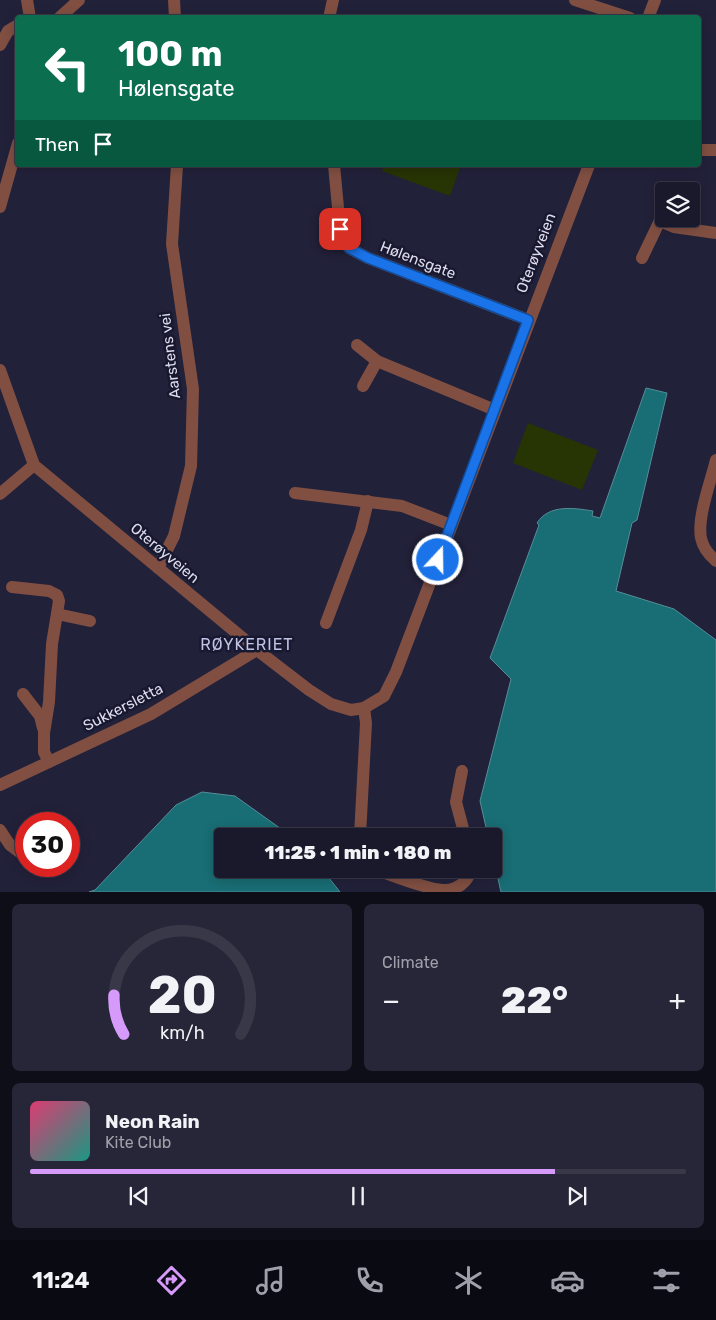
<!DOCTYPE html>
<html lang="en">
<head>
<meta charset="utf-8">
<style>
	body { margin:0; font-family:Rubik,sans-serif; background:#272638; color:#f1f3f6; height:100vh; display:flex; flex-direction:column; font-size:19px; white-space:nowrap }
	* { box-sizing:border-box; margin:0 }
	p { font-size:16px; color:#9fa0a9 }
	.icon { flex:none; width:28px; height:28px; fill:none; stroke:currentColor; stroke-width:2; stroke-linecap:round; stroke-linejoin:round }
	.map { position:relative; height:892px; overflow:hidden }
	.panel { display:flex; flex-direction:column; gap:12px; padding:12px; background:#0e0e18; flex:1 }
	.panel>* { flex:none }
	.guide { position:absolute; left:15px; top:15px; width:686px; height:152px; border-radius:5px; box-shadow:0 2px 12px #0003,0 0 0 1px #383848; background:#0b6e4f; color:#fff; overflow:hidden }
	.fabs { position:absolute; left:655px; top:182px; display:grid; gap:10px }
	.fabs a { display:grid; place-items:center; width:45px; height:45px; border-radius:5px; background:#1a192c; box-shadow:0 2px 12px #0003,0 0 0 1px #383848; font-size:25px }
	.speed { position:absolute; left:15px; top:812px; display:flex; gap:10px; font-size:25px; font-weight:700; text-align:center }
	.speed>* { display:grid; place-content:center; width:65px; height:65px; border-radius:50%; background:#1a192c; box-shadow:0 2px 12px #0003,0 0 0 1px #383848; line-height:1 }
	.speed .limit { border:8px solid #d22; background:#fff; color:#111 }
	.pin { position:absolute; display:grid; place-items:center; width:42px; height:42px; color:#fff; margin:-21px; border-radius:10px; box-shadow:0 2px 8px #0006 }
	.me { position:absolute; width:55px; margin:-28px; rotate:21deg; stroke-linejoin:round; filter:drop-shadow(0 0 4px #0008) }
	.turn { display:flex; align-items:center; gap:18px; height:105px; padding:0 20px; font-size:22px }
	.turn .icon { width:65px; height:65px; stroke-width:2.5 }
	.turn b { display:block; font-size:35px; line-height:42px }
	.then { display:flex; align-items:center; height:48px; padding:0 20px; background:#0003; gap:10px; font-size:19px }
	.big { font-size:38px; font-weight:800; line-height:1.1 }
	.panel .widget { flex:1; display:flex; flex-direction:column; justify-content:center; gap:8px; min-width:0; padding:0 18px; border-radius:8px; background:#272638 }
	.panel .dial { align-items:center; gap:0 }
	.dial svg { height:130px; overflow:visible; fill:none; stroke:#383848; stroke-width:7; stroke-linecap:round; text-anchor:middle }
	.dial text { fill:#f1f3f6; stroke:none }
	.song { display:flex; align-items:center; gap:15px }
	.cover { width:60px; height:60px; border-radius:8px; background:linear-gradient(135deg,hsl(340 70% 55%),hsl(170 70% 35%)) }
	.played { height:5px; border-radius:2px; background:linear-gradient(90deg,#d69bfa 80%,#383848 80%) }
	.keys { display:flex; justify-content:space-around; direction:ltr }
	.heat { display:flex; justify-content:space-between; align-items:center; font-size:28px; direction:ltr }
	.panel .tiles { flex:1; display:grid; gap:12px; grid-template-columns:1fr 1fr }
	.widget:last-child { grid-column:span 2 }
	.trip { position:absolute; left:214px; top:828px; width:288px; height:50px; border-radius:5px; background:#1a192c; box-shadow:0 2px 12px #0003,0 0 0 1px #383848; font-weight:800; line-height:50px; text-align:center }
	.dock { display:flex; height:80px; justify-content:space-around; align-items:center; background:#0a0a12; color:#9fa0a9 }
	.dock .icon { width:35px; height:35px }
	.dock .active { color:#d69bfa }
	.dock b { font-size:22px; color:#f1f3f6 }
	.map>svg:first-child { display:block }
	.green { fill:#273404 }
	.water { fill:#196d74; stroke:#548f99 }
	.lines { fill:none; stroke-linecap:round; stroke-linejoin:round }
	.minor { stroke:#804f42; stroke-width:12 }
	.route-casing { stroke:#114b97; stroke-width:12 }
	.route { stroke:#1a73e8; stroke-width:9 }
	.labels { text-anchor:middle; stroke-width:5; stroke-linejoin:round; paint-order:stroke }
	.street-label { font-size:15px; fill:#dde; stroke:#181830 }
	.neighbourhood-label { font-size:16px; letter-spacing:1px; fill:#c1c3e4; stroke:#181830 }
</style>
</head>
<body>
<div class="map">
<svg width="716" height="893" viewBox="0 0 716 893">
	<rect width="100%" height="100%" fill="#22213a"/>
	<g class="green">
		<polygon points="384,165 461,165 450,196 382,171"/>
		<polygon points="528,423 598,450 582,490 513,463"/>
	</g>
	<g class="water">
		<path d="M646,388L667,393L637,520L632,523L616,591L674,609L716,640V892H501L493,856L492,836H488L480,801L511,679L490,658L539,525L537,523C549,504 574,508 593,511L592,516L600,518Z"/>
		<polygon points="202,792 235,796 291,836 222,836 222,869 322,869 340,892 89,892 95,890 176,805"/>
	</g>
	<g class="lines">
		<g class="minor">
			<polyline points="27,0 30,18"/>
			<polyline points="174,0 175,18"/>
			<polyline points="575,0 630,18"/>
			<polyline points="59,18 79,0"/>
			<polyline points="329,18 333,0"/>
			<polyline points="648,18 655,0"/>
			<polyline points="0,45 8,31 18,25"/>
			<polyline points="699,150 716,150"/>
			<polyline points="334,165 340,229 349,248 368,258 528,320"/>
			<polyline points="0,207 18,143"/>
			<polyline points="660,221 674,227 716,233"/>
			<polyline points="642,258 664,212"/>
			<polyline points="357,345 377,361 495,410"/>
			<polyline points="0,370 34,465 257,650 309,690 331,704 351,710 364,708 384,696 396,672 589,165"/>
			<polyline points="363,386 377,361"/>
			<path d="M716,460C711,481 697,517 701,538C703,548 709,555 716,561"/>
			<polyline points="295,493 402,506 451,525"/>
			<polyline points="0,494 34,465"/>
			<polyline points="158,568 174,536 191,466 193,389 172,244 177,165"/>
			<polyline points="12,587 49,591 57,595 59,601 52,644 49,702 44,733 44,752 49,762"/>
			<polyline points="57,614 90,621"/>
			<polyline points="326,623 361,530 368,501"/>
			<polyline points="23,694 40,716 43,728"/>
			<polyline points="462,771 456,802 465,836"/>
			<polyline points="0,785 151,714 257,650"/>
			<polyline points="0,830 10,845 26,857"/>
			<polyline points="360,836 366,723 364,708"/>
			<path d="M375,869C391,875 426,889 443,890C455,891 470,882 470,869"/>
		</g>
	</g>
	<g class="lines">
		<defs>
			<polyline id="route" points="340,229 349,248 368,258 528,320 438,560"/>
		</defs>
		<use href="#route" class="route-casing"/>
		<use href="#route" class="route"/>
	</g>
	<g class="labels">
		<g class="street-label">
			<text transform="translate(536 253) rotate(-69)" y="5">Oterøyveien</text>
			<text transform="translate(418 260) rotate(21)" y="5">Hølensgate</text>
			<text transform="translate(170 356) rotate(-97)" y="5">Aarstens vei</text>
			<text transform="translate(165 553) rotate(40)" y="5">Oterøyveien</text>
			<text transform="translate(123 707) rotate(-27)" y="5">Sukkersletta</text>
		</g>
		<g class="neighbourhood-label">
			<text x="247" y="650">RØYKERIET</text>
		</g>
	</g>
</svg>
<div class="fabs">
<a><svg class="icon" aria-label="layers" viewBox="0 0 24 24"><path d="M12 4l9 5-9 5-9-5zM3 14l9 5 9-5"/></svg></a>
</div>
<div class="speed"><div class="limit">30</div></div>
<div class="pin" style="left:340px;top:229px;background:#d93025"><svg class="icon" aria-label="arrive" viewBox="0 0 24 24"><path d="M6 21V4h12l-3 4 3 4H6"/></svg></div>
<svg class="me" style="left:438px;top:560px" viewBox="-20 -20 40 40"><circle r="17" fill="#1a73e8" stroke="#fff" stroke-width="3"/><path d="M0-11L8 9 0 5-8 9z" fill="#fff"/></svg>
<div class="trip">11:25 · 1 min · 180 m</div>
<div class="guide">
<div class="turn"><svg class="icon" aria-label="left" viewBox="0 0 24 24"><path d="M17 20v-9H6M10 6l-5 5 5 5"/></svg><div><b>100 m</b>Hølensgate</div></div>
<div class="then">Then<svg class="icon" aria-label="arrive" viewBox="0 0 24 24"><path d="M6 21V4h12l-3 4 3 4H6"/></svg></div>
</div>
</div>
<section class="panel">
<div class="tiles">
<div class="widget dial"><svg viewBox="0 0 100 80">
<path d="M14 69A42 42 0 1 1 86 69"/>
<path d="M14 69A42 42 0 0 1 8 45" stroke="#d69bfa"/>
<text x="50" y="56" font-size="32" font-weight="700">20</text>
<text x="50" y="72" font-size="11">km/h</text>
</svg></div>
<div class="widget"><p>Climate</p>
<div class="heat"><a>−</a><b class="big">22°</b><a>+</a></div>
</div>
<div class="widget">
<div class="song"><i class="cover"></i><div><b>Neon Rain</b><p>Kite Club</p></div></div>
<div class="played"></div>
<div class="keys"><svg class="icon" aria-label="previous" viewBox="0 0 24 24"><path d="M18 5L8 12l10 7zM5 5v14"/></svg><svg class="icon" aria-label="pause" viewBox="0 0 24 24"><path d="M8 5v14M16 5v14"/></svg><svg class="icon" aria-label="next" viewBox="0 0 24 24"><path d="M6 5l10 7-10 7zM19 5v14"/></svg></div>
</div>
</div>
</section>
<nav class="dock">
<b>11:24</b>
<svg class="icon active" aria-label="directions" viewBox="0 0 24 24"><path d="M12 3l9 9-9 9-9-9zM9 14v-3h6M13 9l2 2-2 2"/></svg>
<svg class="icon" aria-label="music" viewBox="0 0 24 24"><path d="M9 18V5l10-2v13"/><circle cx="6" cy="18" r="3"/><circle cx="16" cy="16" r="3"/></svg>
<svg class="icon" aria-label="phone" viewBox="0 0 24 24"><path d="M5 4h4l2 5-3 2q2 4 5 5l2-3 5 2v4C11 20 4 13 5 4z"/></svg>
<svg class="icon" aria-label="climate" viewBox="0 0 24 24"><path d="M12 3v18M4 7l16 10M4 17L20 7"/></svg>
<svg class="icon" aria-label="car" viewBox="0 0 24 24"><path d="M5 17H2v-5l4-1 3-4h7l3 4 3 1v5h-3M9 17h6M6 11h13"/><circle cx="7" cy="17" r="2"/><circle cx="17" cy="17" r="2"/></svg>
<svg class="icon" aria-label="filters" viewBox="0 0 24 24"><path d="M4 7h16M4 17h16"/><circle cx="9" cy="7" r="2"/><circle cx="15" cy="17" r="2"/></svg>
</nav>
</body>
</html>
